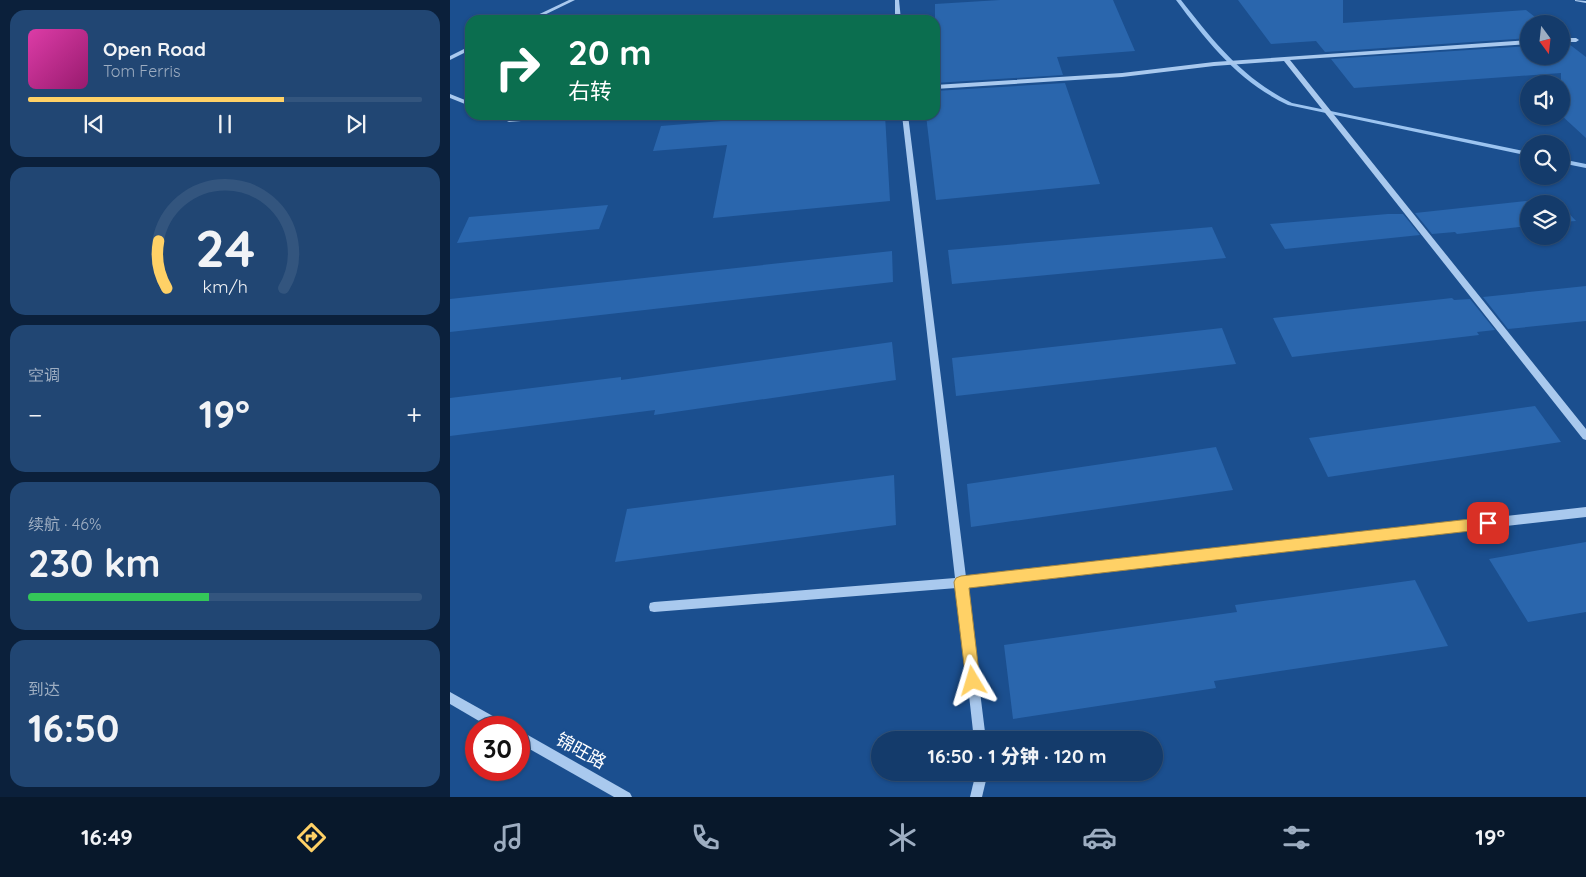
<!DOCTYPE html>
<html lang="zh">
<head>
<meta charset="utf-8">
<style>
	body { margin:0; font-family:Quicksand,"Noto Sans SC",sans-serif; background:#214673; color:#f1f3f6; height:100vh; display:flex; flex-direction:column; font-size:19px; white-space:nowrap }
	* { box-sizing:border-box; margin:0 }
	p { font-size:16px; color:#9dadc1 }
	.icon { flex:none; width:28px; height:28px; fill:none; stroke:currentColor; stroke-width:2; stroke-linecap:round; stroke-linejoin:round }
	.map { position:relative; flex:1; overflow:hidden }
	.panel { display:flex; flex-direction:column; gap:10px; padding:10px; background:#0b203b; width:450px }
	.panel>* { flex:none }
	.guide { position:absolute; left:15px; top:15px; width:475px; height:105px; border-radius:15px; box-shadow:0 1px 4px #0004,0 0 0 1px #33557e; background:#0b6e4f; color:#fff; overflow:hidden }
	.needle { width:32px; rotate:165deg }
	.controls { position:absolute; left:1070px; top:15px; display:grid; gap:10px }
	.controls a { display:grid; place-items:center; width:50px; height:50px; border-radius:50%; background:#143b6b; box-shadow:0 1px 4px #0004,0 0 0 1px #33557e; font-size:25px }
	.speed { position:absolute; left:15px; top:716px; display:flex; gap:10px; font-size:25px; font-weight:700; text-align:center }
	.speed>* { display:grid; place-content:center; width:65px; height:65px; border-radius:50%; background:#143b6b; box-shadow:0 1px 4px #0004,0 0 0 1px #33557e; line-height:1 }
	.speed .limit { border:8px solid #d22; background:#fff; color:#111 }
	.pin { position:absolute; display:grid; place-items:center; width:42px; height:42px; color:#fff; margin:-21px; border-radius:10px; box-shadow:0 2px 8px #0006 }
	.me { position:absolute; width:55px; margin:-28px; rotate:353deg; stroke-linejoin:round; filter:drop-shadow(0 0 4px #0008) }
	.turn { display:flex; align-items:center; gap:18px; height:105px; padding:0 20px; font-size:22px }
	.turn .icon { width:65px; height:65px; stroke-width:2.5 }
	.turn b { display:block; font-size:35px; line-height:42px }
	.big { font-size:38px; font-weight:800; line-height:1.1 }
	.panel .widget { flex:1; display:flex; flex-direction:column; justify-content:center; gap:8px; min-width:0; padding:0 18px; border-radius:15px; background:#214673 }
	.panel .dial { align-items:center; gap:0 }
	.dial svg { height:130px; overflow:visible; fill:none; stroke:#33557e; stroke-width:7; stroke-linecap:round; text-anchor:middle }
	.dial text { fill:#f1f3f6; stroke:none }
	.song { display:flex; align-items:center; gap:15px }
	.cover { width:60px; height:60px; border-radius:8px; background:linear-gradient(135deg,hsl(320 70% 55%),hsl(320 70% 35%)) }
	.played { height:5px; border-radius:2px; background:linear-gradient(90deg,#ffd166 65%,#33557e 65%) }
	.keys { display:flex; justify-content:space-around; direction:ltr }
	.heat { display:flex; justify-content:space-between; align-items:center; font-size:28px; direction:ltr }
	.charge { height:8px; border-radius:4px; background:linear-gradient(90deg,#34c759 46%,#33557e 0) }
	.trip { position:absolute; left:421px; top:731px; width:292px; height:50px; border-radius:25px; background:#143b6b; box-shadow:0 1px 4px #0004,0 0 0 1px #33557e; font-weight:800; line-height:50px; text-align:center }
	.menu { display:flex; height:80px; justify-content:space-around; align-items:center; background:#08182b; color:#9dadc1 }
	.menu .icon { width:35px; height:35px }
	.menu .active { color:#ffd166 }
	.menu b { font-size:22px; color:#f1f3f6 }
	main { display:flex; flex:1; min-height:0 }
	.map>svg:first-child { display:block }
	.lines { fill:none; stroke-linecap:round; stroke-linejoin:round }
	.stream { fill:#9cc4f0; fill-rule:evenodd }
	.building { fill:#2a66ad }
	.minor { fill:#a9c9ee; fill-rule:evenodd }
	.route { fill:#ffd166; stroke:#a68842 }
	.labels { text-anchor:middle; stroke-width:5; stroke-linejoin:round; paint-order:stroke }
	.near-street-label { font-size:18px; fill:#fff; stroke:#1b4f8f }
</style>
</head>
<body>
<main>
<section class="panel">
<div class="widget">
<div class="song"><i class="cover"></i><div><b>Open Road</b><p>Tom Ferris</p></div></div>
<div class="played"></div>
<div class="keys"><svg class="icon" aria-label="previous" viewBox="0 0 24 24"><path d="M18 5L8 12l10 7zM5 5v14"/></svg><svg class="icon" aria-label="pause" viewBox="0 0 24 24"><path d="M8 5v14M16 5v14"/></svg><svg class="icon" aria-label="next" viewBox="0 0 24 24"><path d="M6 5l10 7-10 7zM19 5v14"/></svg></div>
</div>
<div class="widget dial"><svg viewBox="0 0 100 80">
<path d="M14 69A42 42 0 1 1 86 69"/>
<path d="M14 69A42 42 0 0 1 9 40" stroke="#ffd166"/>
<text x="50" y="56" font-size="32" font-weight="700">24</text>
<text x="50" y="72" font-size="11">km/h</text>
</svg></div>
<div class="widget"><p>空调</p>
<div class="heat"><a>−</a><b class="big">19°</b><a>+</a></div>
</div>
<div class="widget"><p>续航 · 46%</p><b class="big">230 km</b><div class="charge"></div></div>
<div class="widget"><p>到达</p><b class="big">16:50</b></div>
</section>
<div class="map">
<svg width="1136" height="797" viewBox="0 0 1136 797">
	<rect width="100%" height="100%" fill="#1b4f8f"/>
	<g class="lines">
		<g class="stream">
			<path d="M726,0H731C764,42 793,79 842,103L1079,152V156L838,105C789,82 758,43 726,0Z"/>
			<polygon points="1111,159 1136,164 1136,168 1111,163"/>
		</g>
	</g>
	<g class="building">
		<polygon points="550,0 663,0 685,51 607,57 613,75 485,83 485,4"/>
		<polygon points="788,0 893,0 893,23 1076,10 1094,24 1079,24 1079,38 875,52 866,41 821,44"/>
		<polygon points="1111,44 1119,44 1136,57 1136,138 1111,115 1111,73 904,88 881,59 1079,46 1079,56 1111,56"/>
		<polygon points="615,83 650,184 486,200 476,115 485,115 485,91"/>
		<polygon points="343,115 435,115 440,201 263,218 277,145 203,151 211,126"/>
		<polygon points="1104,198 1110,204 1079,204 1079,226 1007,234 1005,232 982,234 965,213"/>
		<polygon points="158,205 149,229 7,243 19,217"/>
		<polygon points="1111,205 1126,221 1111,222"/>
		<polygon points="938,214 953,214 970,235 835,249 820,224"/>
		<polygon points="762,227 776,258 502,284 498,250"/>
		<polygon points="442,251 443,282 0,332 0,299"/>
		<polygon points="1136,286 1136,321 1058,329 1033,297"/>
		<polygon points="1002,298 1004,300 1020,299 1045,330 1027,332 1029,335 842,357 823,318"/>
		<polygon points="772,328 786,364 506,396 502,358"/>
		<polygon points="442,342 446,380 204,415 205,410 0,436 0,398 171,377 171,380"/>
		<polygon points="1085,406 1111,442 878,477 859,438"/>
		<polygon points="766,447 783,490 521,527 517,484"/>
		<polygon points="444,475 446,525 165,562 177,509"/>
		<polygon points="1136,542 1136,612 1078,622 1039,559"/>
		<polygon points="965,580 998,646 764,681 766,688 563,719 554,645 787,612 785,605"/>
	</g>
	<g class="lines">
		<g class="minor">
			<polygon points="119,0 125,0 84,20 77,20"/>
			<polygon points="445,0 449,0 451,20 445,20"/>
			<polygon points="1125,0 1136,1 1136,3 1125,1"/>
			<polygon points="1111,38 1126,38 1129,40 1126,42 1111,42"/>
			<polygon points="1079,40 1079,44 840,60 1136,429 1136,440 1133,439 834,61 764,66 672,77 485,89 485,85 672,73 764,62"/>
			<polygon points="20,46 20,50 0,60 0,56"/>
			<polygon points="0,94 20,102 20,106 0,98"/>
			<polygon points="44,115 52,115 60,118 97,115 122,115 119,117 59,122"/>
			<polygon points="452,115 458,115 516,577 1136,507 1136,517 517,587 536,740 524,740 507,588 204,612 200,611 199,607 200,603 204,602 505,578"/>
			<polygon points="0,692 57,724 59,728 41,728 0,704"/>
			<polygon points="69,730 180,793 182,797 164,797 69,743"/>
			<polygon points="526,772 538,772 532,797 520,797"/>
		</g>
	</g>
	<polygon class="route" points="1038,517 1042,519 1044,523 1042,527 1038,529 519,588 530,681 528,686 523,688 518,686 516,681 504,582 506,578 511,576"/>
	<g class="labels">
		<g class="near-street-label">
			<text transform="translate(131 751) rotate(29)" y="6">锦旺路</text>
		</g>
	</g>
</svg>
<div class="controls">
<a><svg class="needle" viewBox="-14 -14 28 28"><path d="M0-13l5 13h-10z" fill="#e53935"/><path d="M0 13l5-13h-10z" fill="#9dadc1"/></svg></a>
<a><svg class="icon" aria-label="sound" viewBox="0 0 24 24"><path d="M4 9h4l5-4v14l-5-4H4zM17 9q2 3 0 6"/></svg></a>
<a><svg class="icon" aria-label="search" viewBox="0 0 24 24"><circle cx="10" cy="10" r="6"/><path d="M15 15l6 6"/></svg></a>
<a><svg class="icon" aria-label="layers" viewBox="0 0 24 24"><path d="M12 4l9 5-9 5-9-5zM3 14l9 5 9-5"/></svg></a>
</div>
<div class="speed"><div class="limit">30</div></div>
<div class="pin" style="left:1038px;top:523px;background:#d93025"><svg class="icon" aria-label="arrive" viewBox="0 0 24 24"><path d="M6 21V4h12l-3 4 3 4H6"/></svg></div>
<svg class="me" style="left:523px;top:681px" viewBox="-20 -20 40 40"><path d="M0-17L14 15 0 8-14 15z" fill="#ffd166" stroke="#fff" stroke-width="4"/></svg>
<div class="trip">16:50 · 1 分钟 · 120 m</div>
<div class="guide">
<div class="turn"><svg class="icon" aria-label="right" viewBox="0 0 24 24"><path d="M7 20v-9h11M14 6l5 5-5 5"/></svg><div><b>20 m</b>右转</div></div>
</div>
</div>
</main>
<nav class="menu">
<b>16:49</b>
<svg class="icon active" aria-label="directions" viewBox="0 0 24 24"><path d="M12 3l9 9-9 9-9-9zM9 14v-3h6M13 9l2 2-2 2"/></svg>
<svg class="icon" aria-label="music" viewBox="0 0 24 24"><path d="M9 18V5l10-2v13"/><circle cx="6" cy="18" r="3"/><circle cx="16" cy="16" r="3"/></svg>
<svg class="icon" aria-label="phone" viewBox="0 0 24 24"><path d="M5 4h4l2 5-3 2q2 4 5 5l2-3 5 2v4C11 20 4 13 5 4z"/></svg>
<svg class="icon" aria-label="climate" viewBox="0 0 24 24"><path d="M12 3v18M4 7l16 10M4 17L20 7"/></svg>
<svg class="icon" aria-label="car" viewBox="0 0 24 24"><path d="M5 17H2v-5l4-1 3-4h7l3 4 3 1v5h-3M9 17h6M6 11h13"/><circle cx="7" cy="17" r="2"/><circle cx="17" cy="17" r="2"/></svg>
<svg class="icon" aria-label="filters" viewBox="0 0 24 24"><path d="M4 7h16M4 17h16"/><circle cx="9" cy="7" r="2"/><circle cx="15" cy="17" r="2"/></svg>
<b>19°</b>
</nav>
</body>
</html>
